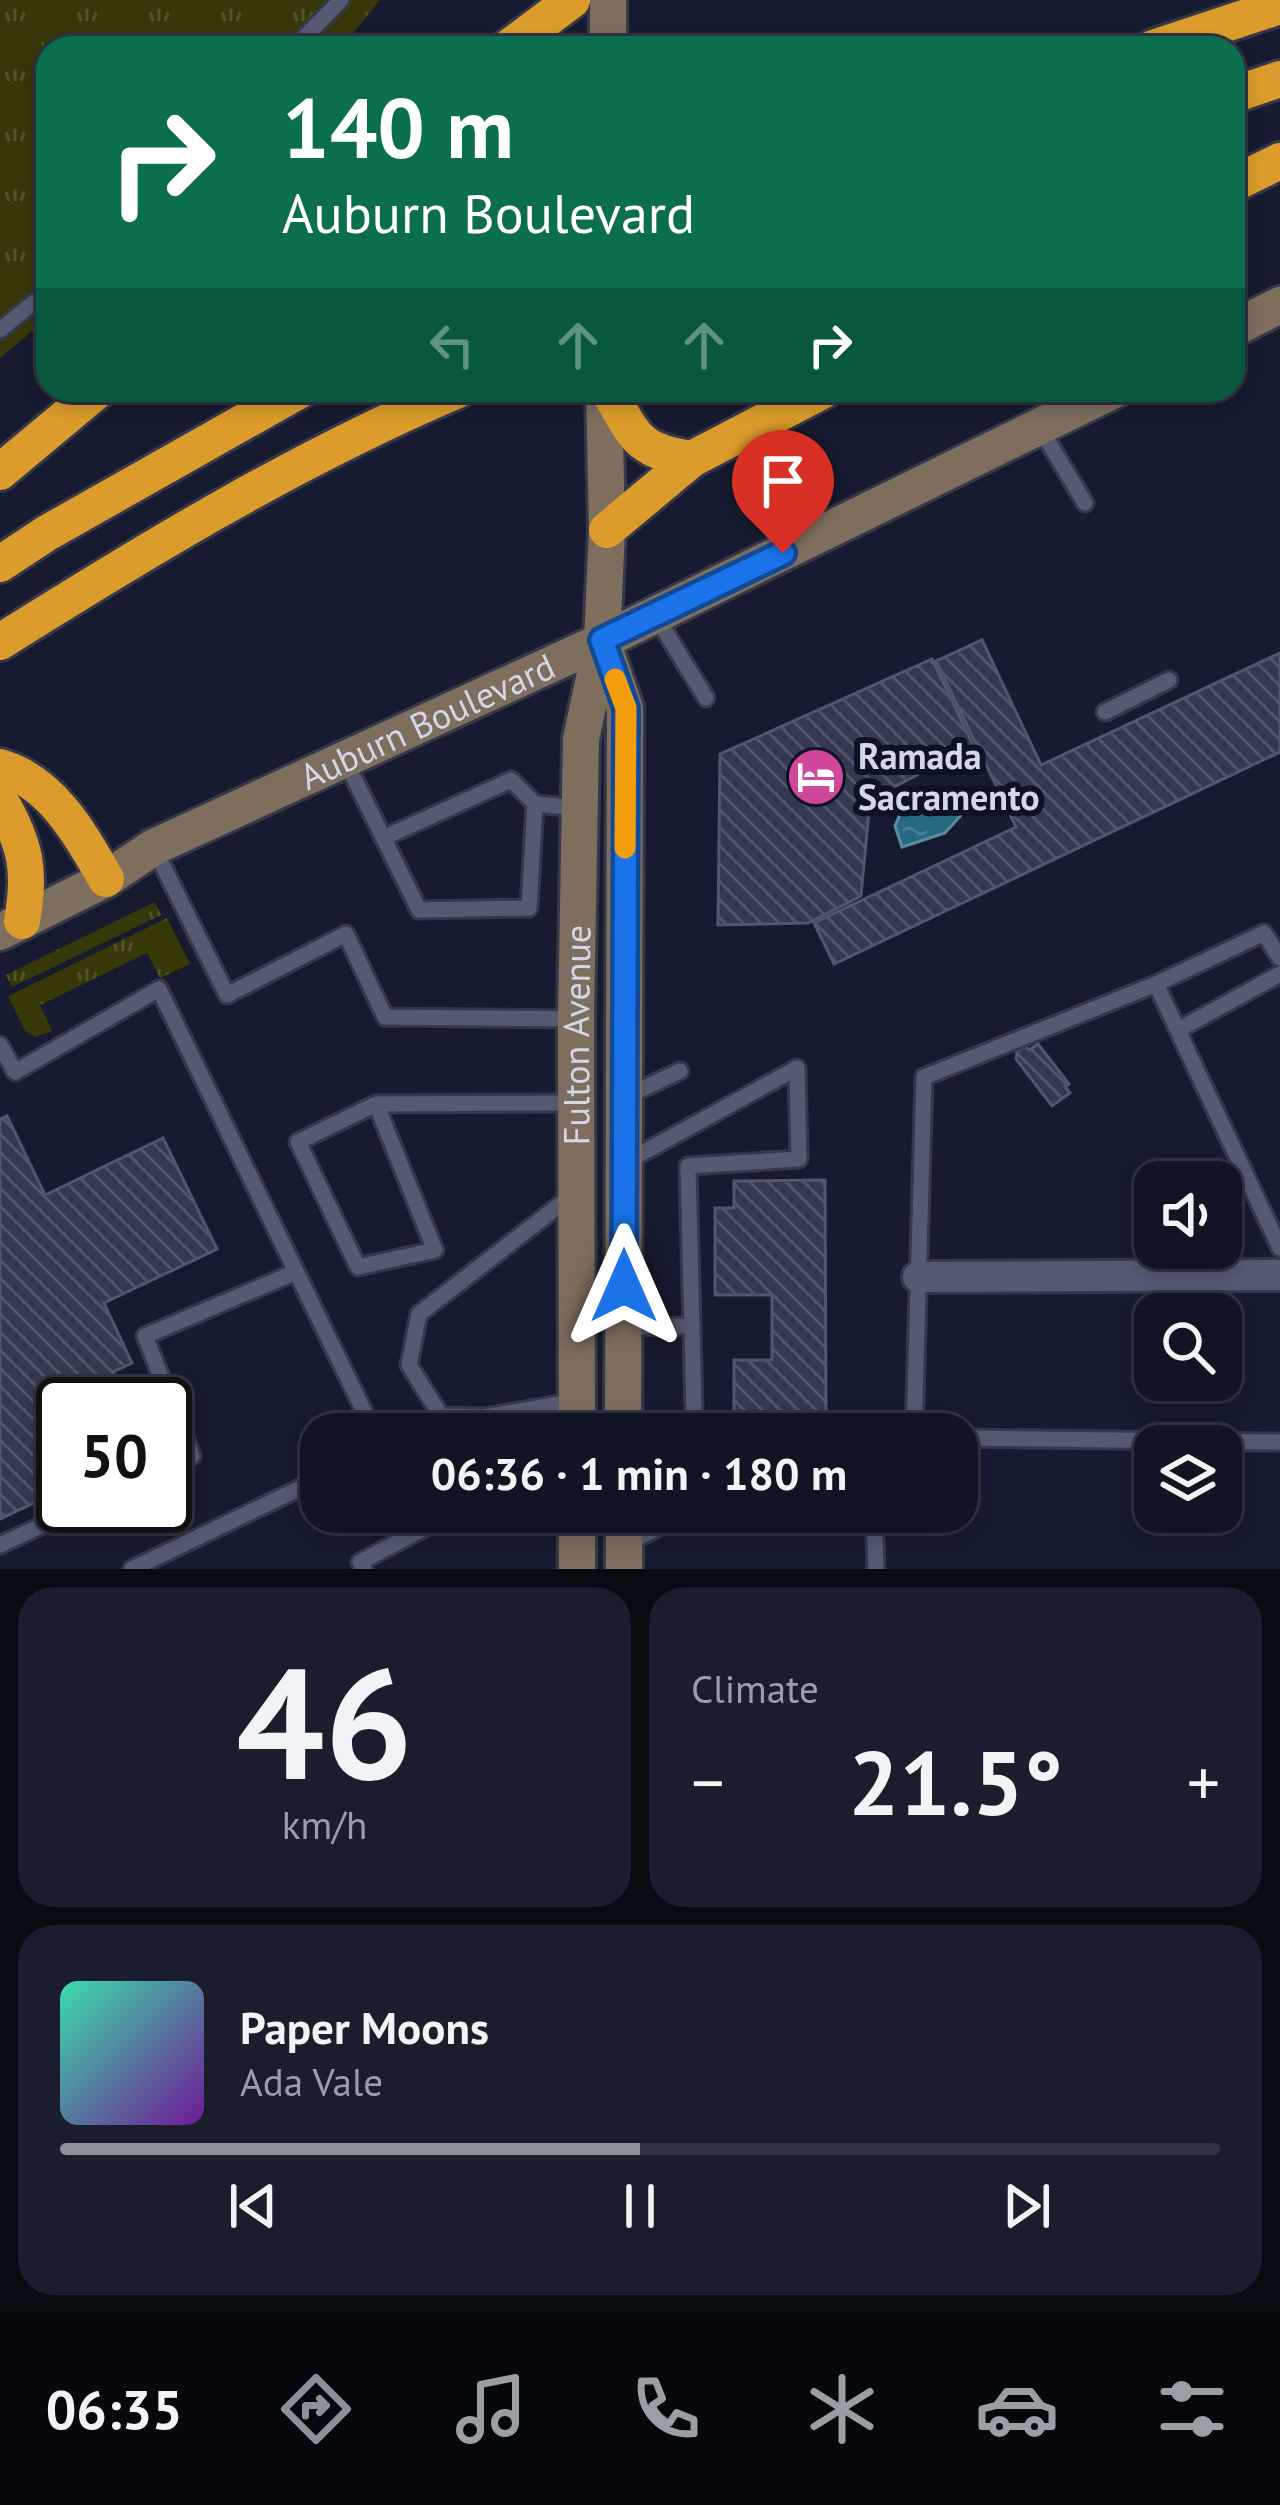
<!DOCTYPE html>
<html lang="en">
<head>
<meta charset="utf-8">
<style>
	body { margin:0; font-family:"PT Sans",sans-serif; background:#1a1d2b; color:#f1f3f6; height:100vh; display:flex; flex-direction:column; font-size:45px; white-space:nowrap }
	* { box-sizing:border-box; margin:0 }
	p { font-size:39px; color:#9c9ea6 }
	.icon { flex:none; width:66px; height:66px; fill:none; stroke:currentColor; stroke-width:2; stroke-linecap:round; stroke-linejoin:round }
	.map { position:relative; height:1569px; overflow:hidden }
	.drawer { display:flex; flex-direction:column; gap:18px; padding:18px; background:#090b13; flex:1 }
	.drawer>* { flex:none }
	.guide { position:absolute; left:36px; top:36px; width:1209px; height:366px; border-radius:36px; box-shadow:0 6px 18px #0003,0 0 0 3px #303341; background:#0b6e4f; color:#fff; overflow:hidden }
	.controls { position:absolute; left:1134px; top:1161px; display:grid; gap:24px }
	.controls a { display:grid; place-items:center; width:108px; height:108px; border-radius:24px; background:#111423; box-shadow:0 6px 18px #0003,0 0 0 3px #303341; font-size:60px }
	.speed { position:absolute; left:36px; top:1377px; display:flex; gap:24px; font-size:60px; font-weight:700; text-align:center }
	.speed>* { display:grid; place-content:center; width:156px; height:156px; border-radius:50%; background:#111423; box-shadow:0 6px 18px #0003,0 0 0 3px #303341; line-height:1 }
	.speed .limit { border:6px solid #111; border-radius:18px; background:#fff; color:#111 }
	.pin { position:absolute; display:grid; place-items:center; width:102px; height:102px; color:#fff; margin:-123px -51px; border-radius:50% 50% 50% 0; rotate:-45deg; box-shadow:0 0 12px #0007 }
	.pin .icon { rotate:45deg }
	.me { position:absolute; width:132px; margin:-66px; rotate:0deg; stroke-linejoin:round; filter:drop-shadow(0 0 9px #0008) }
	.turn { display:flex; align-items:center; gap:42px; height:252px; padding:0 48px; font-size:54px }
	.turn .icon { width:156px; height:156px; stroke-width:2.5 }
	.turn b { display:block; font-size:84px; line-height:102px }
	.lanes { display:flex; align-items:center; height:114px; padding:0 48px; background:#0003; justify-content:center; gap:60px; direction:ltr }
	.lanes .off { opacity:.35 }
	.big { font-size:90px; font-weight:700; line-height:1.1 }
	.drawer .card { flex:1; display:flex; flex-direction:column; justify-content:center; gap:18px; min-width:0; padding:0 42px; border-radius:36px; background:#1a1d2b }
	.drawer .dial { align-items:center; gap:0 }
	.dial b { font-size:156px; line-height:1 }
	.song { display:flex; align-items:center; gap:36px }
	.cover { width:144px; height:144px; border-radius:18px; background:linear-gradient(135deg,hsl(160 70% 55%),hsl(280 70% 35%)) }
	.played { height:12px; border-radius:6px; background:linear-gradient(90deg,#8c9099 50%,#303341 50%) }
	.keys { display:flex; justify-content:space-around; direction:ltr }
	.heat { display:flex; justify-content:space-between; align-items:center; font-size:66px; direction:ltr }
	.drawer .tiles { flex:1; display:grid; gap:18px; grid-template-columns:1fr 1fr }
	.card:last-child { grid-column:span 2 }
	.trip { position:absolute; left:300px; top:1413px; width:678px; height:120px; border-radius:36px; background:#111423; box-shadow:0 6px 18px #0003,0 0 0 3px #303341; font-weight:700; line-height:120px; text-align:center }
	.dock { display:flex; height:192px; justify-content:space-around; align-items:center; background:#07080e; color:#9c9ea6 }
	.dock .icon { width:84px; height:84px }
	.dock .selected { color:#8c9099 }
	.dock b { font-size:54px; color:#f1f3f6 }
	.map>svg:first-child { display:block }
	.grass { fill:url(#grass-tufts) }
	.water { fill:url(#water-ripples); stroke:#5c8aa0; stroke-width:3 }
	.building { fill:url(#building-back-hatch); stroke:#51566e; stroke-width:3 }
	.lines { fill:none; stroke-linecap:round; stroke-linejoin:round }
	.lane-casing { stroke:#363849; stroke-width:21 }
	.street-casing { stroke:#363849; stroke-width:36 }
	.secondary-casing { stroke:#363849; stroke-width:42 }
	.highway-casing { stroke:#363849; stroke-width:42 }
	.lane { stroke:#545a72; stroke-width:15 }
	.street { stroke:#545a72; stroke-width:30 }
	.secondary { stroke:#7d6e5d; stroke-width:36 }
	.highway { stroke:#dc9c2b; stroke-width:36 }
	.route-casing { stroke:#114b97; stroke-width:30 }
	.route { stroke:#1a73e8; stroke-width:21 }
	.slow { stroke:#f59e0b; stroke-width:21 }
	.labels { text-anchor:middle; stroke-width:12; stroke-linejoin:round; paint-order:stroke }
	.street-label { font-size:36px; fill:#d4d8e6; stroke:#0e1225 }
	.poi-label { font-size:36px; font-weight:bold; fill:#d4d8e6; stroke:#0e1225; text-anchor:start }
</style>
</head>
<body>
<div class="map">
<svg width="1280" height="1569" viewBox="0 0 1280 1569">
	<defs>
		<pattern id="grass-tufts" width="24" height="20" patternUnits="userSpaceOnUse" patternTransform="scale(3)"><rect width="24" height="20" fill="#373707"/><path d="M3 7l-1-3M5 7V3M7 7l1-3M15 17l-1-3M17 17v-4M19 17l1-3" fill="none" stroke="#53532b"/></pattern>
		<pattern id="water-ripples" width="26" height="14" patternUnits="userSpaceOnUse" patternTransform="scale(3)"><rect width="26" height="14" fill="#286982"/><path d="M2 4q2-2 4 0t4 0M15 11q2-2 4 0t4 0" fill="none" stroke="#467e94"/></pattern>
		<pattern id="building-back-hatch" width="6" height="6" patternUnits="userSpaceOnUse" patternTransform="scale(3)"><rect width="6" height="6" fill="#343950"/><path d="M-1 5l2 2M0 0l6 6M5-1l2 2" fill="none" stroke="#505569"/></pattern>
	</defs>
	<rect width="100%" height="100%" fill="#171b2f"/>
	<g class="grass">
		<polygon points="0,0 380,0 341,48 48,48 48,318 0,358"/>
		<polygon points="155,902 161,915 12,987 6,975"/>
		<polygon points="167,918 190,964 160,978 147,953 40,1005 52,1031 35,1037 25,1031 8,996"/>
	</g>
	<polygon class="water" points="948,795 963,813 945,833 902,847 895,826 902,810 926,813"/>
	<g class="building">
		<polygon points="982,640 1041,765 1280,653 1280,752 834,964 814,923 1016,827 936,661"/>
		<polygon points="932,659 973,745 870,800 861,896 808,923 718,925 720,754"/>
		<polygon points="1038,1044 1069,1084 1065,1087 1070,1093 1052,1106 1016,1059 1017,1052 1025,1046 1029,1050"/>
		<polygon points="7,1116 45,1195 163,1138 217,1249 104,1303 132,1363 113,1372 128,1404 63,1404 63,1489 0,1519 0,1119"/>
		<polygon points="825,1180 826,1412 734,1412 734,1360 772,1360 772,1295 715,1295 715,1208 734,1208 734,1181"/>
		<polygon points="1155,1190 1155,1243 1151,1245 1135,1210 1154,1201 1150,1192"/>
		<polygon points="813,1425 813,1434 756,1434 756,1426"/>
		<polygon points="686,1428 746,1428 746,1434 687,1434"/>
	</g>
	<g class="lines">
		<defs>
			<g id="lane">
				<polyline points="294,48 341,0"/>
				<polyline points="0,330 48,291"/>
				<polyline points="1040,428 1085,503"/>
				<polyline points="655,615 706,698"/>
				<polyline points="1105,712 1169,680"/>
				<polyline points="346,762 419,910 529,908 535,804 579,808"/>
				<polyline points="383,838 511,780 535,804"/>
				<polyline points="155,850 227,995 346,934 385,1017 574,1019"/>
				<polyline points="1156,984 1280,1248"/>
				<polyline points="1178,1030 1280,974"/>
				<polyline points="0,1045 15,1072 159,989 375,1434"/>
				<polyline points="623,1098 680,1071"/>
				<polyline points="376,1104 298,1142 358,1267 435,1250 376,1104 576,1103"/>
				<polyline points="626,1162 797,1068 799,1159 688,1166 694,1411"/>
				<polyline points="575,1193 419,1314 409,1365 441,1416 484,1417 577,1401"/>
				<polyline points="624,1327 692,1326"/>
				<polyline points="914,1434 924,1077 1156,984 1264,933 1280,958"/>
				<polyline points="957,1438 1280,1442"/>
				<polyline points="165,1468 192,1456 145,1336 296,1272"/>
				<polyline points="874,1512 876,1569"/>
				<polyline points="0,1545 83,1506"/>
				<polyline points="132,1569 321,1478"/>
				<polyline points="364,1569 360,1562 455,1512"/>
			</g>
			<g id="street">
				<polyline points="918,1277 1280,1275"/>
				<polyline points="624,1537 671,1512"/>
			</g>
			<g id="secondary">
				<polyline points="608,48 608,0"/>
				<polyline points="1233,329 1280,305"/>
				<polyline points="603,644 625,708 623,1434"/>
				<path id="s1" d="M0,932L106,879L154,847L602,641L1114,390"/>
				<path id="s2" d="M577,1434L576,1019L581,739L602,641L607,530L604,390"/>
				<polyline points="624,1512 624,1569"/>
				<polyline points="577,1569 577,1512"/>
			</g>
			<g id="highway">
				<polyline points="508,48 572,0"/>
				<polyline points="1153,48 1280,6"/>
				<polyline points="1233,95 1280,79"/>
				<polyline points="1233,184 1280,161"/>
				<path d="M608,390C635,436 636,451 692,459"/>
				<polyline points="0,472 98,390"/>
				<polyline points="607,530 692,459 824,390"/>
				<polyline points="0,564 47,533 300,390"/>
				<path d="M0,642C148,549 298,458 458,390"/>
				<path d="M0,767C52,782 81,835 106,879"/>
				<path d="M0,800C26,845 31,871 22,921"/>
			</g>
		</defs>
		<use href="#lane" class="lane-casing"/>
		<use href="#street" class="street-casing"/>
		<use href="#secondary" class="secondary-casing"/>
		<use href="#highway" class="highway-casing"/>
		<use href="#lane" class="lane"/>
		<use href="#street" class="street"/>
		<use href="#secondary" class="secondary"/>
		<use href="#highway" class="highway"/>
	</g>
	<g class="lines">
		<defs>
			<polyline id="route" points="624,1286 626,708 602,640 783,553"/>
		</defs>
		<use href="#route" class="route-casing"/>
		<use href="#route" class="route"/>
		<polyline class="slow" points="615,679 626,708 625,848"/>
	</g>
	<defs>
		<symbol id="hotel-disc" viewBox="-11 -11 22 22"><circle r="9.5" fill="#d1479c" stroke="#0e1225"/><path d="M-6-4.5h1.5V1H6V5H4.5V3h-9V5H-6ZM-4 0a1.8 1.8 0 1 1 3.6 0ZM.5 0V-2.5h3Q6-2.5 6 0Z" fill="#fff"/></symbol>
	</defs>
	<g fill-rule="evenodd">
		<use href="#hotel-disc" x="783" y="744" width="66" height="66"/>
	</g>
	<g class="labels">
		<g class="street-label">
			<text dy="13" stroke="none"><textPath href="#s1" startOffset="477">Auburn Boulevard</textPath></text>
			<text dy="13" stroke="none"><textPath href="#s2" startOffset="399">Fulton Avenue</textPath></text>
		</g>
		<g class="poi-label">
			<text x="858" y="769">Ramada<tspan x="858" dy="41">Sacramento</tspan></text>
		</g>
	</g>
</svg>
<div class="controls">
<a><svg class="icon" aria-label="sound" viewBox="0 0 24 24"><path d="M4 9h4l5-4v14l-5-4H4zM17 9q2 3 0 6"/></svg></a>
<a><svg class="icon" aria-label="search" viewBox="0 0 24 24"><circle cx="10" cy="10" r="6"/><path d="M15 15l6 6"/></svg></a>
<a><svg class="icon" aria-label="layers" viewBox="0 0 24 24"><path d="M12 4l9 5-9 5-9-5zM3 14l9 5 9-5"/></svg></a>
</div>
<div class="speed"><div class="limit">50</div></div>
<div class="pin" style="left:783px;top:553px;background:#d93025"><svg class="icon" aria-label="arrive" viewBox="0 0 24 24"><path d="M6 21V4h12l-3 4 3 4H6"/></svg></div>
<svg class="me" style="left:624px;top:1286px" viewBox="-20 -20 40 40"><path d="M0-17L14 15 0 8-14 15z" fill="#1a73e8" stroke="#fff" stroke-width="4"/></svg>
<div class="trip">06:36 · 1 min · 180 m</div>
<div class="guide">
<div class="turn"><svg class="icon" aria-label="right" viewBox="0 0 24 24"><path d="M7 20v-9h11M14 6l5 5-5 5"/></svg><div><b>140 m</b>Auburn Boulevard</div></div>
<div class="lanes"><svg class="icon off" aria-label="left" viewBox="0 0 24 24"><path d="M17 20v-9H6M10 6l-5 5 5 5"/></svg><svg class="icon off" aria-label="ahead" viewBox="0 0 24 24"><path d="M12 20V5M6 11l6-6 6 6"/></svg><svg class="icon off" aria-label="ahead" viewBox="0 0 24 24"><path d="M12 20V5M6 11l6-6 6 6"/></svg><svg class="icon" aria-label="right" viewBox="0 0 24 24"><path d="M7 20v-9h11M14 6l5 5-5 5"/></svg></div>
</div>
</div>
<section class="drawer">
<div class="tiles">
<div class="card dial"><b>46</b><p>km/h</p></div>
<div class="card"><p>Climate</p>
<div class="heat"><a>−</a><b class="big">21.5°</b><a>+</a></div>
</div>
<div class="card">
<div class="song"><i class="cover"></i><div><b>Paper Moons</b><p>Ada Vale</p></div></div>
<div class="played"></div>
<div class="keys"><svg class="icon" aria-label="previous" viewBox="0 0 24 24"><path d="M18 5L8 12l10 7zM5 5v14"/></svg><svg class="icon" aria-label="pause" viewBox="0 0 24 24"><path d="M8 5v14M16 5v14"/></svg><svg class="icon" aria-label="next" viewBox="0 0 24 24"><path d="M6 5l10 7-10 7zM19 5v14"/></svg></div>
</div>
</div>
</section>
<nav class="dock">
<b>06:35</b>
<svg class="icon selected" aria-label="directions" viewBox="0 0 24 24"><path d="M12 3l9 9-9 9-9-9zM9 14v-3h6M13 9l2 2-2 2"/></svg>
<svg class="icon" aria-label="music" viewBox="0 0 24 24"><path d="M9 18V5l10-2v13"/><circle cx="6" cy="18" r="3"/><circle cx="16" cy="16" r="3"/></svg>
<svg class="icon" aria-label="phone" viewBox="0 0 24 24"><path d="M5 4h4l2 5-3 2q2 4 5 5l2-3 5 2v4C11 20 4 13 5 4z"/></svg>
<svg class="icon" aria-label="climate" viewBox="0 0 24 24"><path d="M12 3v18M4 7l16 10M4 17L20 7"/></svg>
<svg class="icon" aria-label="car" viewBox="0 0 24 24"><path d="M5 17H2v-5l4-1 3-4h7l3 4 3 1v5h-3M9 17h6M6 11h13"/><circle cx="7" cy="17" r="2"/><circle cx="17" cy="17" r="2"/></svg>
<svg class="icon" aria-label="filters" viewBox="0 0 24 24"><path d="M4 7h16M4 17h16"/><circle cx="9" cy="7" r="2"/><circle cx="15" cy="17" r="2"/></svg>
</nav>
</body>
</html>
